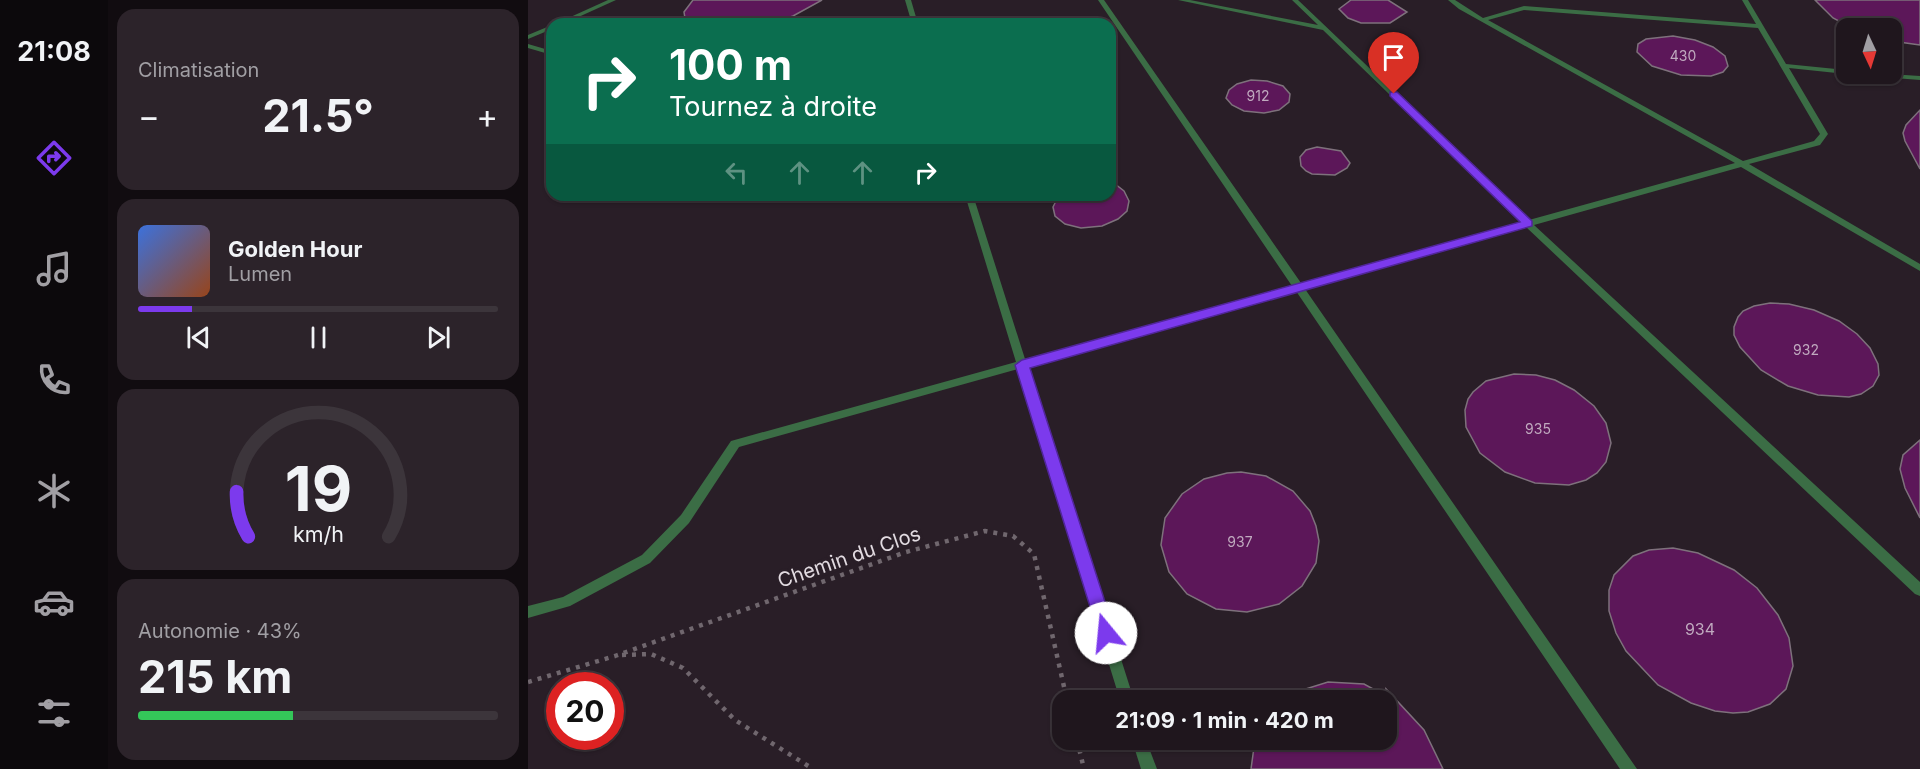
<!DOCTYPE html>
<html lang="fr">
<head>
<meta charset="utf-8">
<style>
	body { margin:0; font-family:Inter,sans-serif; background:#2c232a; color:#f1f3f6; height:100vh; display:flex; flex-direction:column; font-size:22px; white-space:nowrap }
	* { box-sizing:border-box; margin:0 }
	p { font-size:20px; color:#a19fa4 }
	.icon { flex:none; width:33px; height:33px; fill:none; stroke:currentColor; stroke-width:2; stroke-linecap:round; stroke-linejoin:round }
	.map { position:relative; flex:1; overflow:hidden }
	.details { display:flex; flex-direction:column; gap:9px; padding:9px; background:#110c10; width:420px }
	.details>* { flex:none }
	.guide { position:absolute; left:18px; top:18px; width:570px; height:183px; border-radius:18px; box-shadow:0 2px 4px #0004,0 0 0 2px #3c353b; background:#0b6e4f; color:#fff; overflow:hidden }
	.needle { width:39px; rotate:176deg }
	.fabs { position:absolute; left:1308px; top:18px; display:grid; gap:12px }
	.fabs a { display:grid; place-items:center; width:66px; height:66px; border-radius:12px; background:#1f161d; box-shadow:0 2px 4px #0004,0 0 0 2px #3c353b; font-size:30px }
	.speed { position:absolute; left:18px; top:672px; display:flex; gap:12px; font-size:30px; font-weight:700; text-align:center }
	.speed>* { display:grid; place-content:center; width:78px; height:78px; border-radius:50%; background:#1f161d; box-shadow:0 2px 4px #0004,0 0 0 2px #3c353b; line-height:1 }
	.speed .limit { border:9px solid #d22; background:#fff; color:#111 }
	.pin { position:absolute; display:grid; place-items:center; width:51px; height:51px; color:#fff; margin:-62px -26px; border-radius:50% 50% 50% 0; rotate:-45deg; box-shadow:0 0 6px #0007 }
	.pin .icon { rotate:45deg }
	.me { position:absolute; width:66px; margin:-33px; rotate:343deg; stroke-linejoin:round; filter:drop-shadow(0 0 4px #0008) }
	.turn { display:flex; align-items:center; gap:21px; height:126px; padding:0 24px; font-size:27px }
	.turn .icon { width:78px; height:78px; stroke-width:2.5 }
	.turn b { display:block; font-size:42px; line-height:51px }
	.lanes { display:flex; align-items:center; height:57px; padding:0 24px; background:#0003; justify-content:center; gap:30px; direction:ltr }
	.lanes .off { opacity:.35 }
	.big { font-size:45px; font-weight:700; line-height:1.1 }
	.details .widget { flex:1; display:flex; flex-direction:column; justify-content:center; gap:9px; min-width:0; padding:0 21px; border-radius:18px; background:#2c232a }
	.details .dial { align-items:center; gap:0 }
	.dial svg { height:156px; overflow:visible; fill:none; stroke:#3c353b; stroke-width:7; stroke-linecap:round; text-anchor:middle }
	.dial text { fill:#f1f3f6; stroke:none }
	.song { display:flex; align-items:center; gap:18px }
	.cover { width:72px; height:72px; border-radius:9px; background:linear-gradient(135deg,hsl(220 70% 55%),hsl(20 70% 35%)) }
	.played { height:6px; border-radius:3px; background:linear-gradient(90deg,#7c3aed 15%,#3c353b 15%) }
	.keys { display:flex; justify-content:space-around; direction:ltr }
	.heat { display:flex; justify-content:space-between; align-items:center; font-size:33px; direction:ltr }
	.charge { height:9px; border-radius:4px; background:linear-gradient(90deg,#34c759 43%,#3c353b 0) }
	.trip { position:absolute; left:524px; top:690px; width:345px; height:60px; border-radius:18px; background:#1f161d; box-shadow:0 2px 4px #0004,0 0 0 2px #3c353b; font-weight:700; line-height:60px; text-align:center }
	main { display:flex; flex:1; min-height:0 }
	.dock { display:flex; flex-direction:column; width:108px; justify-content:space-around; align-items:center; background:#0c090c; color:#a19fa4 }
	.dock .icon { width:42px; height:42px }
	.dock .current { color:#7c3aed }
	.dock b { font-size:27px; color:#f1f3f6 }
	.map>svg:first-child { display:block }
	.building { fill:#5c1759; stroke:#7e717c; stroke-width:1.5 }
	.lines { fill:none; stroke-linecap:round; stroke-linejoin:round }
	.path { stroke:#70676e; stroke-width:4.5; stroke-dasharray:4 6; stroke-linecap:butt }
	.service { fill:#3b6d45; fill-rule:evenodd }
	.route { fill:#7c3aed; stroke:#51269a; stroke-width:1.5 }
	.labels { text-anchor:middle; stroke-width:6; stroke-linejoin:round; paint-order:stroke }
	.number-label { font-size:14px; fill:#c0aabf }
	.near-number-label { font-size:16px; fill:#c0aabf }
	.near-street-label { font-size:20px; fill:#e2dbe1; stroke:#291e27 }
</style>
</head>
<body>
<main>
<nav class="dock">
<b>21:08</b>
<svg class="icon current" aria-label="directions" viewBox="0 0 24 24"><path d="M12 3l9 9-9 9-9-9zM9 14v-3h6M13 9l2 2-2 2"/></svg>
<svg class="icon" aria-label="music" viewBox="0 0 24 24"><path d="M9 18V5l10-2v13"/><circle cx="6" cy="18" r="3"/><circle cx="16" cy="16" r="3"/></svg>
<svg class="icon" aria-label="phone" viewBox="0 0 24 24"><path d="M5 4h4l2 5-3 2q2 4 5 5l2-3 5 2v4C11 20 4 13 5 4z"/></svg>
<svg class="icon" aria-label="climate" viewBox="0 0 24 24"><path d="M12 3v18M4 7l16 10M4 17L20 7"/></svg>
<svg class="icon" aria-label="car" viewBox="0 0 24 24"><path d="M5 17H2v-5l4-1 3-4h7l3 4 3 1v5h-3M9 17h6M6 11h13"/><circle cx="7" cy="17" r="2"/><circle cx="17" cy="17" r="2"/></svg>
<svg class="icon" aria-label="filters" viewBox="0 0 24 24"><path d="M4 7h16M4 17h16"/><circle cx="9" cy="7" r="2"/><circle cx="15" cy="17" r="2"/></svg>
</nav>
<section class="details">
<div class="widget"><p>Climatisation</p>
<div class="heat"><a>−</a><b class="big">21.5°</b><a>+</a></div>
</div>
<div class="widget">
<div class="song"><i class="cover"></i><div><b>Golden Hour</b><p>Lumen</p></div></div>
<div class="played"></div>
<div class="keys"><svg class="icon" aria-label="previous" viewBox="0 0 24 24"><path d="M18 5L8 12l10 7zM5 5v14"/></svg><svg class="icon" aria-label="pause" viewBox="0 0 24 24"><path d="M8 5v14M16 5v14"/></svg><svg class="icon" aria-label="next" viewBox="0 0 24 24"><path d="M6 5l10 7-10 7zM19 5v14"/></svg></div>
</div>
<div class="widget dial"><svg viewBox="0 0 100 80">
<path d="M14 69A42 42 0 1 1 86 69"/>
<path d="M14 69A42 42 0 0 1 8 46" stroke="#7c3aed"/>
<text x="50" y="56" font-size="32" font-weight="700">19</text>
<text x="50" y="72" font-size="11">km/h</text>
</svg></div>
<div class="widget"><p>Autonomie · 43%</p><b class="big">215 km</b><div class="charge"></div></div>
</section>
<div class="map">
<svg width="1392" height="769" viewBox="0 0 1392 769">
	<rect width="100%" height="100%" fill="#291e27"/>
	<g class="building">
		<polygon points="165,0 294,0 265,16 242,24 164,24 157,18 156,12"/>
		<polygon points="823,0 860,0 879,12 862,23 833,23 820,18 811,9"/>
		<polygon points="1287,0 1392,0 1392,45 1364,41 1364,28 1324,28 1305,18"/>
		<polygon points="1145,36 1167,40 1185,47 1197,56 1200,66 1195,72 1183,76 1153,75 1124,66 1109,52 1110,44 1118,39"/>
		<polygon points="723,80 739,81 755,86 762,94 761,102 751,110 736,113 716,111 704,105 698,98 701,90 709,84"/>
		<polygon points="1392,110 1392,169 1377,141 1375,133 1378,125"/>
		<polygon points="789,147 813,151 822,163 819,168 807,175 784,174 778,171 773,166 772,157 778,150"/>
		<polygon points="582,180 596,191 601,201 599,211 590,219 574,226 553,228 537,224 527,216 525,207 531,195 582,195"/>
		<polygon points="1242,303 1261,304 1286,310 1311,321 1329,334 1342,348 1350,364 1351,375 1345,386 1333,394 1321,397 1290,395 1260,386 1233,370 1212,347 1206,335 1206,327 1210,317 1215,311 1226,306"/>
		<polygon points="986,374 1008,375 1027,380 1046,390 1066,406 1078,423 1083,443 1078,462 1069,473 1058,480 1041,485 1007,483 977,472 952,453 938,427 937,410 940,399 945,392 958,381"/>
		<polygon points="1392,440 1392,518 1377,488 1372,469 1375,455"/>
		<polygon points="713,472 738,476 765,491 782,511 788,526 791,541 788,563 774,586 751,604 719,612 688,609 659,594 641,572 633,545 637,518 654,494 676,479 699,473"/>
		<polygon points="1145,548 1170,553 1206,570 1229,588 1250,615 1261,638 1265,666 1258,689 1242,704 1220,712 1205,713 1187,711 1163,703 1130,685 1098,651 1088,633 1081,611 1081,590 1086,575 1105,556 1121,550"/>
		<polygon points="800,682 836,684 858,696 858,689 896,730 915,769 723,769 727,740 858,740 858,700 753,700 752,697"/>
	</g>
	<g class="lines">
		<g class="path">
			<polyline points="94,655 123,654 155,668 207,720 285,769"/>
			<polyline points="0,682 87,656 378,552 457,531 485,536 506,554 539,700"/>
			<polyline points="549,740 556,769"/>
		</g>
		<g class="service">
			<polygon points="80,0 88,0 35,24 27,24"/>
			<polygon points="377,0 383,0 390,24 384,24"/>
			<path d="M570,0H576L773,283L993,222L795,30L650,0H662L790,25L764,0H770L1001,220L1207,163L931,9L920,0H927L955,18L996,6L1228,24L1214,0H1220L1258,64L1318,70V74H1320H1318L1261,68L1300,134L1292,145L1221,164L1392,264V271L1213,167L1006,225L1392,582V596L1387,594L998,227L777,289L1109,769H1092L768,291L500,366L606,700H592L490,369L211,447L161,523L122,563L42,606L0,618V606L35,597L114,555L153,515L203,441L488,362L437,195H445L497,359L764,286ZM996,10L1230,28L1292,134L1286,141L1215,161L960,20Z"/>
			<polygon points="24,25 24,29 0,39 0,35"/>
			<polygon points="0,44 24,51 24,55 0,48"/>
			<polygon points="1338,74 1361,74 1392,76 1392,80 1341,76"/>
			<polygon points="604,740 618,740 629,769 613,769"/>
		</g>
	</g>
	<polygon class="route" points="862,92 869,92 1004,221 1004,226 502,368 587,633 584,639 578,642 572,639 487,365 494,360 992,222 862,96"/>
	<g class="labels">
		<g class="number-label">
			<text x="1155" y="61">430</text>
			<text x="730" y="101">912</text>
			<text x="1278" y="355">932</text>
			<text x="1010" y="434">935</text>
			<text x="712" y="547">937</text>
		</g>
		<g class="near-number-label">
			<text x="1172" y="635">934</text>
		</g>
		<g class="near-street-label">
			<text transform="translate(321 557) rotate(-19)" y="7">Chemin du Clos</text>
		</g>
	</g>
</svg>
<div class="fabs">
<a><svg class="needle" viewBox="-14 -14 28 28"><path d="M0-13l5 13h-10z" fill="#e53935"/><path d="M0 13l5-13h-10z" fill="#a19fa4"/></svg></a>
</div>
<div class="speed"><div class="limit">20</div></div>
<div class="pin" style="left:866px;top:94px;background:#d93025"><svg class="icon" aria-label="arrive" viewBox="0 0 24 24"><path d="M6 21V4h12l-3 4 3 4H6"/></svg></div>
<svg class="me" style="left:578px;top:633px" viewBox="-20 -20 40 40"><circle r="19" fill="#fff"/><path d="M0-13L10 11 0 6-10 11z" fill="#7c3aed"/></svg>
<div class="trip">21:09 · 1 min · 420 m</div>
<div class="guide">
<div class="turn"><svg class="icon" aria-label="right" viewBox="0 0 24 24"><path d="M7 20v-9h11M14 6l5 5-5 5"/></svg><div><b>100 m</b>Tournez à droite</div></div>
<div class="lanes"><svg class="icon off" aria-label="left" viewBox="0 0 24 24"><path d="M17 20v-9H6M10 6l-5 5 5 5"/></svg><svg class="icon off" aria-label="ahead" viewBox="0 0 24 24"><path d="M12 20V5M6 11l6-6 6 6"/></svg><svg class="icon off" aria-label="ahead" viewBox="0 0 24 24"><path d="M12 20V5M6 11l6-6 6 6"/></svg><svg class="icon" aria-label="right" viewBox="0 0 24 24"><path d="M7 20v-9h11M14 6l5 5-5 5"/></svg></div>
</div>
</div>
</main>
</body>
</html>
